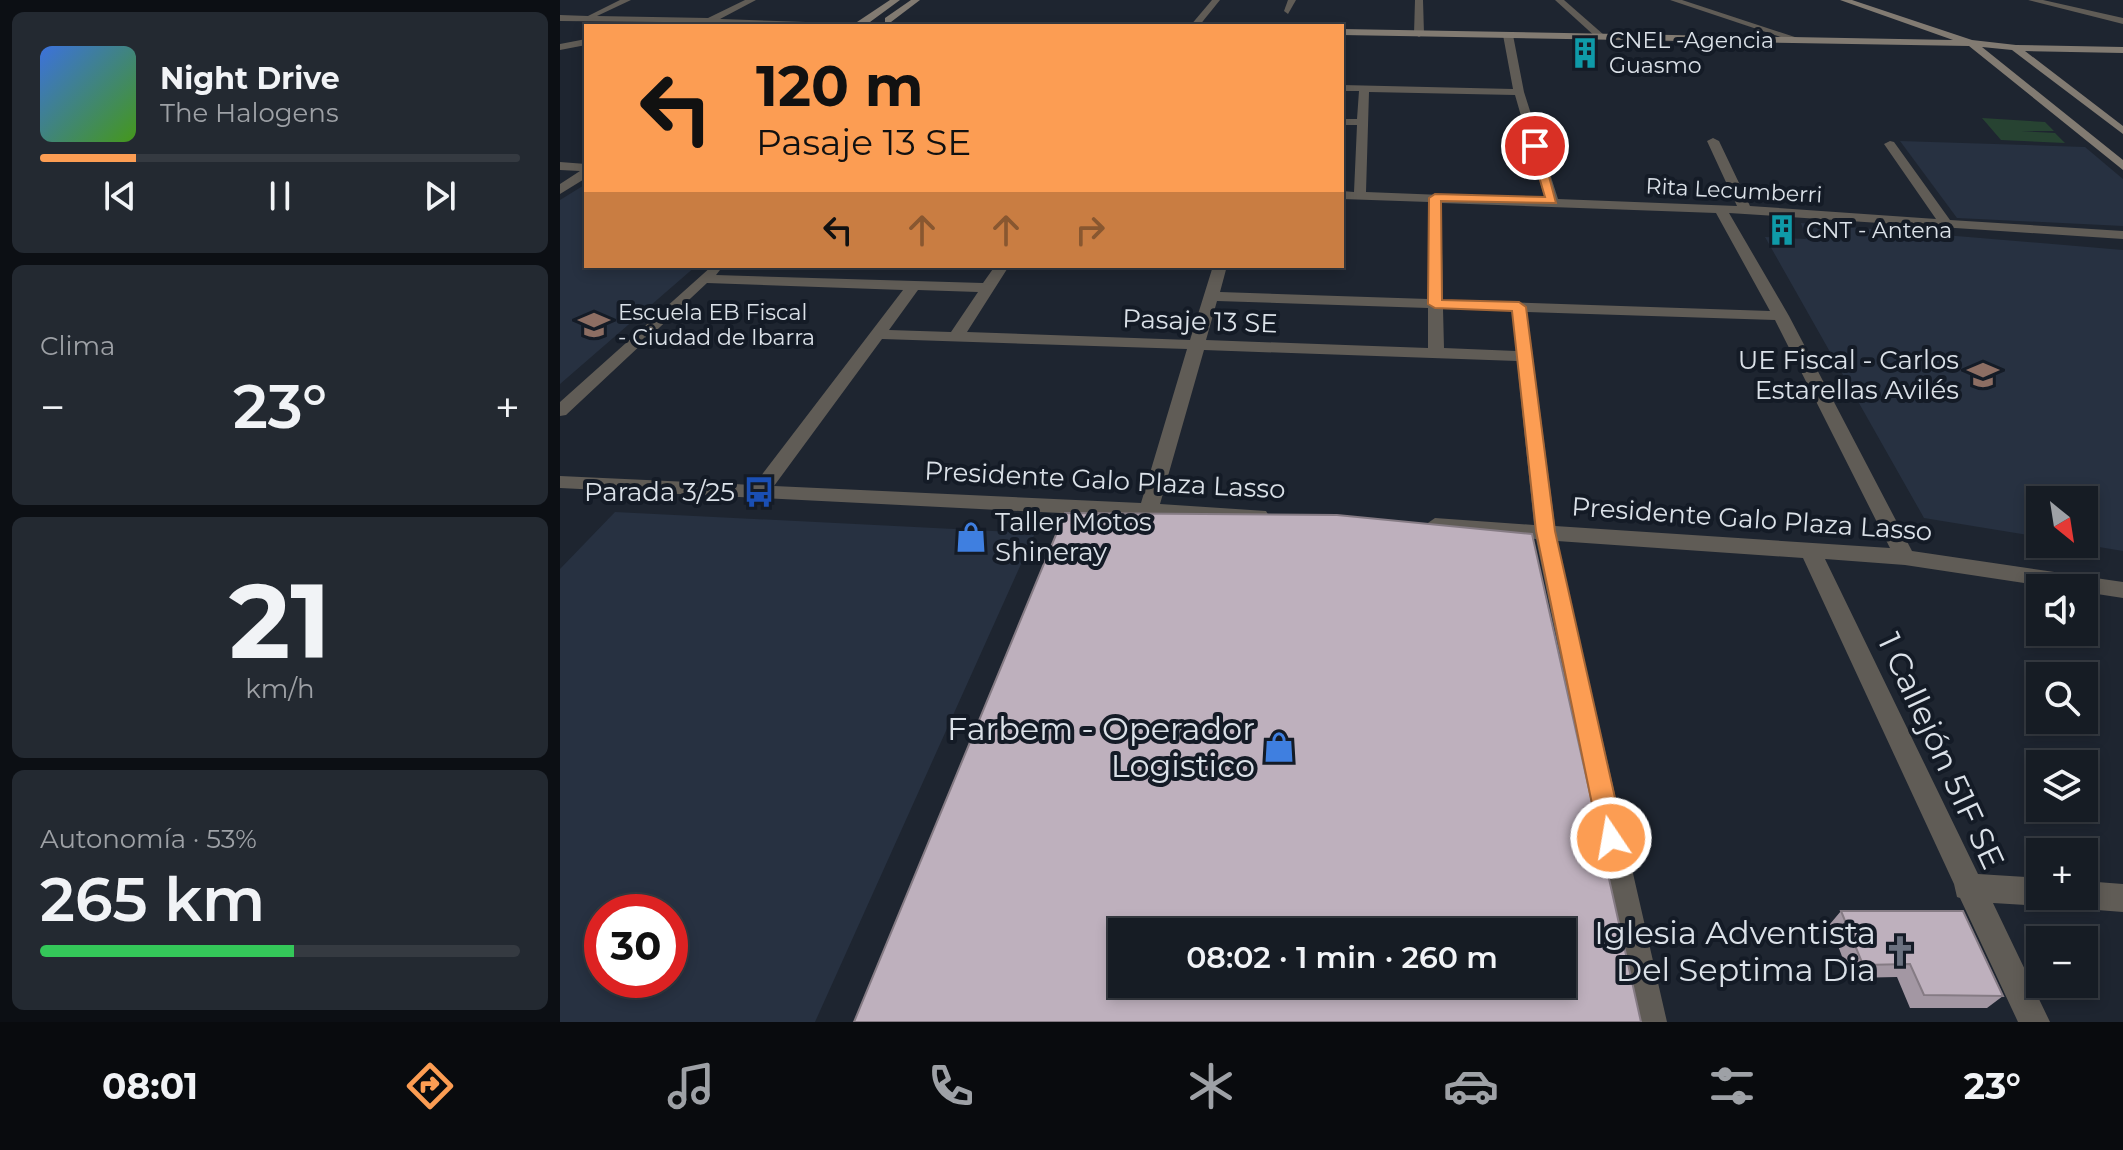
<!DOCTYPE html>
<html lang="es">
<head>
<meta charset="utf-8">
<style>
	body { margin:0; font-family:Montserrat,sans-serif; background:#232931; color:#f1f3f6; height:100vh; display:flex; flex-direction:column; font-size:30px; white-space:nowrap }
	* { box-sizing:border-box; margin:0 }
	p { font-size:26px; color:#9ea1a6 }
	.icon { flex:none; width:44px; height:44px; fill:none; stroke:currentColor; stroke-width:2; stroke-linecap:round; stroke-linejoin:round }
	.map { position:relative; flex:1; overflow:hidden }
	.panel { display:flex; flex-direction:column; gap:12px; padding:12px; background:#0c0f14; width:560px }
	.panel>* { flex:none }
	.guide { position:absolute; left:24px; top:24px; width:760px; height:244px; border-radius:0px; box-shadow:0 4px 12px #0003,0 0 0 2px #353a41; background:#fc9d53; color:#111; overflow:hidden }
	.needle { width:52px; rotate:150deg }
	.tools { position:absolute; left:1466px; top:486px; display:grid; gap:16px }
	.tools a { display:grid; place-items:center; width:72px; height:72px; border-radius:0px; background:#161c24; box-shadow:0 4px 12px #0003,0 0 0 2px #353a41; font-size:40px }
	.speed { position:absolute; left:24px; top:894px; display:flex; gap:16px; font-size:40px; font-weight:700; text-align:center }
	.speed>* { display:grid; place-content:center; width:104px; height:104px; border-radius:50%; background:#161c24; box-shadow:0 4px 12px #0003,0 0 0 2px #353a41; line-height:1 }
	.speed .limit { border:12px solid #d22; background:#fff; color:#111 }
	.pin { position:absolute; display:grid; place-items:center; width:68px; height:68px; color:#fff; margin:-34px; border:4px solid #fff; border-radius:50%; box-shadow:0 2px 8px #0007 }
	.me { position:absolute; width:88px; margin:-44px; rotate:348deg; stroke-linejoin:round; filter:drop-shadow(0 0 6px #0008) }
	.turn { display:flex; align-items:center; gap:28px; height:168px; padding:0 40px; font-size:36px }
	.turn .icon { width:104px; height:104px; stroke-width:2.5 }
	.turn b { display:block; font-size:56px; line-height:68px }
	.lanes { display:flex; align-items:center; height:76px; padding:0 40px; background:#0003; justify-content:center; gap:40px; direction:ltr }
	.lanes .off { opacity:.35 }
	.big { font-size:60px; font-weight:600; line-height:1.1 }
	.panel .tile { flex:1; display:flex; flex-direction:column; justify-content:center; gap:12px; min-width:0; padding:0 28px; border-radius:12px; background:#232931 }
	.panel .dial { align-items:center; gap:0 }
	.dial b { font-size:104px; line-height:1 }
	.song { display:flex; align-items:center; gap:24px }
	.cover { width:96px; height:96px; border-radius:12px; background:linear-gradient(135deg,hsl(220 70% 55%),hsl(100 70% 35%)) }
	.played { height:8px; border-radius:4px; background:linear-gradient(90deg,#fc9d53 20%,#353a41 20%) }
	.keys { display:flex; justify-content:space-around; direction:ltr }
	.heat { display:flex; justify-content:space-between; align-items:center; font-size:44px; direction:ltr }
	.charge { height:12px; border-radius:6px; background:linear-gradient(90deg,#34c759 53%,#353a41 0) }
	.trip { position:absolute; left:548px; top:918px; width:468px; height:80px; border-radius:0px; background:#161c24; box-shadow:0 4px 12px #0003,0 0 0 2px #353a41; font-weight:600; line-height:80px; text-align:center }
	.dock { display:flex; height:128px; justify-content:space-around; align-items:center; background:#090b0e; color:#9ea1a6 }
	.dock .icon { width:56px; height:56px }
	.dock .active { color:#fc9d53 }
	.dock b { font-size:36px; color:#f1f3f6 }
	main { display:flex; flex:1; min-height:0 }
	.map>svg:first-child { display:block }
	.built { fill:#273141; fill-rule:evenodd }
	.green { fill:#274332 }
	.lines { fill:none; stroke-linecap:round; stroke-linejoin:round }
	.street { fill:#605c56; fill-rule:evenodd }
	.secondary { fill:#827b72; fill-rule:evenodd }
	.wall { fill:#a397a3 }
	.building { fill:#beb0bd; stroke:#857b84; stroke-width:2; fill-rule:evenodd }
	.route { fill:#fc9d53; stroke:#a46636; stroke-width:2 }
	.labels { text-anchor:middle; stroke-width:8; stroke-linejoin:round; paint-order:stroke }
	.far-poi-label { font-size:22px; fill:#dbe1e8; stroke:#141b26; text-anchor:start }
	.far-street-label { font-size:22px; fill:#dbe1e8; stroke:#141b26 }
	.street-label { font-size:26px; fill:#dbe1e8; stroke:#141b26 }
	.poi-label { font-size:26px; fill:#dbe1e8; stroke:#141b26; text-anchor:end }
	.near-poi-label { font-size:32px; fill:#dbe1e8; stroke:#141b26; text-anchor:end }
	.near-street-label { font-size:32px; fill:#dbe1e8; stroke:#141b26 }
</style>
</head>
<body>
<main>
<section class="panel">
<div class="tile">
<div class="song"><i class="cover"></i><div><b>Night Drive</b><p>The Halogens</p></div></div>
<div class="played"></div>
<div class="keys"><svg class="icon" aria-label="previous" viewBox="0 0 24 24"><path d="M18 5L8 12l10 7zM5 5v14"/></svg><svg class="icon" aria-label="pause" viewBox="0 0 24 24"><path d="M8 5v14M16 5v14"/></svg><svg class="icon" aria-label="next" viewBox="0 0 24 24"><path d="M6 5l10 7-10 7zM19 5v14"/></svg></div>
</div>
<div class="tile"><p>Clima</p>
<div class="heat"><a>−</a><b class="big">23°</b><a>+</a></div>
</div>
<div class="tile dial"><b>21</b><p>km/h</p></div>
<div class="tile"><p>Autonomía · 53%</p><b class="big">265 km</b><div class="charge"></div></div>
</section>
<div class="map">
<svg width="1563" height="1022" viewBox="0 0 1563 1022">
	<rect width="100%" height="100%" fill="#1e2530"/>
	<g class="built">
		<polygon points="1340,141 1525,147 1563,179 1563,226 1397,218"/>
		<polygon points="26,184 26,266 136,266 0,384 0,200"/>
		<polygon points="1241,223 1563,250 1563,551 1521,544 1524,500 1480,500 1480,537 1364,518 1205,237 1246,239"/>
		<path d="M55,512L475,533L255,1022H0V569ZM42,912H110V980H42Z"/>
	</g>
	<polygon class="green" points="1422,118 1485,122 1494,131 1461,131 1495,133 1505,143 1441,140"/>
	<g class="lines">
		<g class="street">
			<polygon points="60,0 71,0 37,16 148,18 185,0 196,0 160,19 304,24 0,21 0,15 28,16"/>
			<polygon points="652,0 660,0 639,26 630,26"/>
			<polygon points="728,0 736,0 728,14 724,11"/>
			<polygon points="855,0 863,0 864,34 859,37 854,34"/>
			<polygon points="995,0 1004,0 1044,35 1044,39 1038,39"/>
			<polygon points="1110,0 1122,0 1244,40 1236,42"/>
			<polygon points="1468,0 1483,0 1563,18 1563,24"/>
			<path d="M948,32L953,35L964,92L998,199L1177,206L1147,141L1153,138L1159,141L1190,206L1376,219L1324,144L1330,141L1334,142L1390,220L1563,231V239L1169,213L1229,316L1352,551L1563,582V598L1524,592V588H1497L1345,565L1265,559L1418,874L1480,878V896H1493L1490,902L1480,906L1433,903L1490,1022H1458L1400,898L1397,897L1394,884L1243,558L997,541L1107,1022H1075L976,539L875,532L865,525L875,518L974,525L957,361L644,350L600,504L706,511L709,516L706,521L699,523L0,488V476L194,485L343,290L147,283L6,415L0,416V402L152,266L160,270L156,275L423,283L435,266H449L407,332L630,340L653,266H667L660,292L868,299L869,202L782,199V191L794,192L797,125H782V119H797L799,91H782V85L953,89L943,35ZM809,92L955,95L985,199L806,192ZM881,203L1156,213L1210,311L883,300ZM358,290L418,292L391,332L329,330ZM657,301L868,308V348L646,340ZM883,309L952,311L956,351L884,348ZM967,312L1215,320L1330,548L995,526ZM322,339L627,349L581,503L214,486Z"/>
			<polygon points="26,39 26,45 0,50 0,44"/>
			<polygon points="0,162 26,164 26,178 0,194 0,184 20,171 0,170"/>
			<polygon points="1524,881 1563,884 1563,912 1524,909 1514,905 1510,896 1524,896"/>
		</g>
		<g class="secondary">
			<polygon points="330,0 340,0 310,22 325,22 325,18 351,0 360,0 331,22 401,26 297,26 297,22"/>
			<polygon points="1280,0 1292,0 1412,40 1456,45 1563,47 1563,53 1465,51 1563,126 1563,134 1452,50 1422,47 1563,160 1563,170 1409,46 782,35 782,29 1393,40"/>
		</g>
	</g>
	<polygon class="wall" points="1281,911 1443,996 1427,1008 1350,1008 1337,977 1290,978 1270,924"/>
	<g class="building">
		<path d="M505,513L777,515L972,534L1081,1022H294ZM562,932H1002V984H562Z"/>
		<polygon points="1281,911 1403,911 1443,996 1364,995 1350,964 1303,965"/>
	</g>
	<polygon class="route" points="975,143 981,146 996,203 881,201 882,300 959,302 966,307 995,531 1064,838 1060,846 1051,850 1042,846 1039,838 976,531 952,311 875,308 868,304 869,198 875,194 985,197 970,146"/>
	<defs>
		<symbol id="building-bare" viewBox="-9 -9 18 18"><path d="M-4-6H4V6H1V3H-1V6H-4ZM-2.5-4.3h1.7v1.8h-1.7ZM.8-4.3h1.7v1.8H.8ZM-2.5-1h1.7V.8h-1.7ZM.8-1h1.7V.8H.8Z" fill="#0f9aa8" stroke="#141b26" stroke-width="2.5" paint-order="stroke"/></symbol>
		<symbol id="school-bare" viewBox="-9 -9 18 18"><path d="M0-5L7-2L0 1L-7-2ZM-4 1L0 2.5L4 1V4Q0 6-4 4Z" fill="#8d6e63" stroke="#141b26" stroke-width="2.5" paint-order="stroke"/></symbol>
		<symbol id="bus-bare" viewBox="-9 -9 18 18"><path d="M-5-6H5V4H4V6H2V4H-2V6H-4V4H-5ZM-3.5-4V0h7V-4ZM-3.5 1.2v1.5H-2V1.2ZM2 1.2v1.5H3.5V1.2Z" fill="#1a4fb4" stroke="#141b26" stroke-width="2.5" paint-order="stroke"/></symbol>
		<symbol id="shop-bare" viewBox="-9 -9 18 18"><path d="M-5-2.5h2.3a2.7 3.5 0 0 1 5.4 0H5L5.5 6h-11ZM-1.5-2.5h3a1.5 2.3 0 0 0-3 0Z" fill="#3f7fe0" stroke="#141b26" stroke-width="2.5" paint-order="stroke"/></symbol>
		<symbol id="church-bare" viewBox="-9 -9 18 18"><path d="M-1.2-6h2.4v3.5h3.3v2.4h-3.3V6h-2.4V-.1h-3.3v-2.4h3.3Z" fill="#6b7280" stroke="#141b26" stroke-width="2.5" paint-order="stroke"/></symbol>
	</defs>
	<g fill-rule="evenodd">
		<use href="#building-bare" x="1003" y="31" width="44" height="44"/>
		<use href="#building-bare" x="1200" y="208" width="44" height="44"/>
		<use href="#school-bare" x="12" y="303" width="44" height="44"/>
		<use href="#school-bare" x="1401" y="353" width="44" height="44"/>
		<use href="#bus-bare" x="177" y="470" width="44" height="44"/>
		<use href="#shop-bare" x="389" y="515" width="44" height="44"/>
		<use href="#shop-bare" x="697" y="725" width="44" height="44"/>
		<use href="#church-bare" x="1318" y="929" width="44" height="44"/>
	</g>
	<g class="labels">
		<g class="far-poi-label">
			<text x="1049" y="48">CNEL -Agencia<tspan x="1049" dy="25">Guasmo</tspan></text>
			<text x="1246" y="238">CNT - Antena</text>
			<text x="58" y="320">Escuela EB Fiscal<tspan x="58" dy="25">- Ciudad de Ibarra</tspan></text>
		</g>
		<g class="far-street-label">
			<text transform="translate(1174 190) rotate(3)" y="8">Rita Lecumberri</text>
		</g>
		<g class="street-label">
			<text transform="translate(640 321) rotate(2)" y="9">Pasaje 13 SE</text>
			<text transform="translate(545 480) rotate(3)" y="9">Presidente Galo Plaza Lasso</text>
			<text transform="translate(1192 519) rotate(4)" y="9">Presidente Galo Plaza Lasso</text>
		</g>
		<g class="poi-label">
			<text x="1399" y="369">UE Fiscal - Carlos<tspan x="1399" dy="30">Estarellas Avilés</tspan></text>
			<text x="175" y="501">Parada 3/25</text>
			<text x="435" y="531" text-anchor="start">Taller Motos<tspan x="435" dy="30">Shineray</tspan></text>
		</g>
		<g class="near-poi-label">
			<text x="695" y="740">Farbem - Operador<tspan x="695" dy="37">Logistico</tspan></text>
			<text x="1316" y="944">Iglesia Adventista<tspan x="1316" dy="37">Del Septima Dia</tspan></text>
		</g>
		<g class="near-street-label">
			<text transform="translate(1381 751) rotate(65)" y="11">1 Callejón 51F SE</text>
		</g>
	</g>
</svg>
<div class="tools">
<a><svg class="needle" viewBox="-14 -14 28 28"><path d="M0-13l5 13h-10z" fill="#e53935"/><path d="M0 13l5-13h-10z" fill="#9ea1a6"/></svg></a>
<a><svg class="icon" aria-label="sound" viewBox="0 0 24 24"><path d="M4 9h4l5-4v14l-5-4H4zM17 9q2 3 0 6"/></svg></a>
<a><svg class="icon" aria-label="search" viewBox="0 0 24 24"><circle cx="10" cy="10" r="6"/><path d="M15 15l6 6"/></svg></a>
<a><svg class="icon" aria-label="layers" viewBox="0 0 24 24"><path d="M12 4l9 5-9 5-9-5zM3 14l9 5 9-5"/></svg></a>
<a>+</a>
<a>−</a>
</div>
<div class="speed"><div class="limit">30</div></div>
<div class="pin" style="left:975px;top:146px;background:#d93025"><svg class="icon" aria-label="arrive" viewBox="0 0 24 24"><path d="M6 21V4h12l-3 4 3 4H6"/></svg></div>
<svg class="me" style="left:1051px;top:838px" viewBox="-20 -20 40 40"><circle r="17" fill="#fc9d53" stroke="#fff" stroke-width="3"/><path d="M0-11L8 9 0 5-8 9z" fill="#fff"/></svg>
<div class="trip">08:02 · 1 min · 260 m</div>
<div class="guide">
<div class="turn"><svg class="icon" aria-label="left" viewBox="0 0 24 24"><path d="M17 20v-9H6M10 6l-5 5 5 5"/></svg><div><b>120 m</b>Pasaje 13 SE</div></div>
<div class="lanes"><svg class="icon" aria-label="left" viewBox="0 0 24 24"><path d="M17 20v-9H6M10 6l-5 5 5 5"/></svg><svg class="icon off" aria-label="ahead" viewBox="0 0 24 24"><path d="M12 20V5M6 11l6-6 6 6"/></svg><svg class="icon off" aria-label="ahead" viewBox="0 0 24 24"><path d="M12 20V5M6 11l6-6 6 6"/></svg><svg class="icon off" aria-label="right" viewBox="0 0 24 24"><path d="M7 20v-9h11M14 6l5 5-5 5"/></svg></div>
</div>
</div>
</main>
<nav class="dock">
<b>08:01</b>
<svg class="icon active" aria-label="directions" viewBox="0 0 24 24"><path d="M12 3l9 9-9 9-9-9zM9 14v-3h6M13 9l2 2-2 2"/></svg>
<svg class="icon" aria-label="music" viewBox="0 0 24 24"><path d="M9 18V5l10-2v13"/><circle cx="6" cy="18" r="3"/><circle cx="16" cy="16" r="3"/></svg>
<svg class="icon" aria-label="phone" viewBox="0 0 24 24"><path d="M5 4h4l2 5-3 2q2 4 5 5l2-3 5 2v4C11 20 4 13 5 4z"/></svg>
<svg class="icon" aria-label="climate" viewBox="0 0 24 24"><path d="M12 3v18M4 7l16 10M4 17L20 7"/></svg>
<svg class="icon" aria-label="car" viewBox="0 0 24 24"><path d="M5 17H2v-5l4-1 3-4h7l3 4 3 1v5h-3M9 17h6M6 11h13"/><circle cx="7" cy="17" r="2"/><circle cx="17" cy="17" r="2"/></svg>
<svg class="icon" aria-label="filters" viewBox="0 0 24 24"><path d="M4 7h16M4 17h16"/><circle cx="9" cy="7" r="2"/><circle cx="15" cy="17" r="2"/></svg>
<b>23°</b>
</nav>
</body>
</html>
